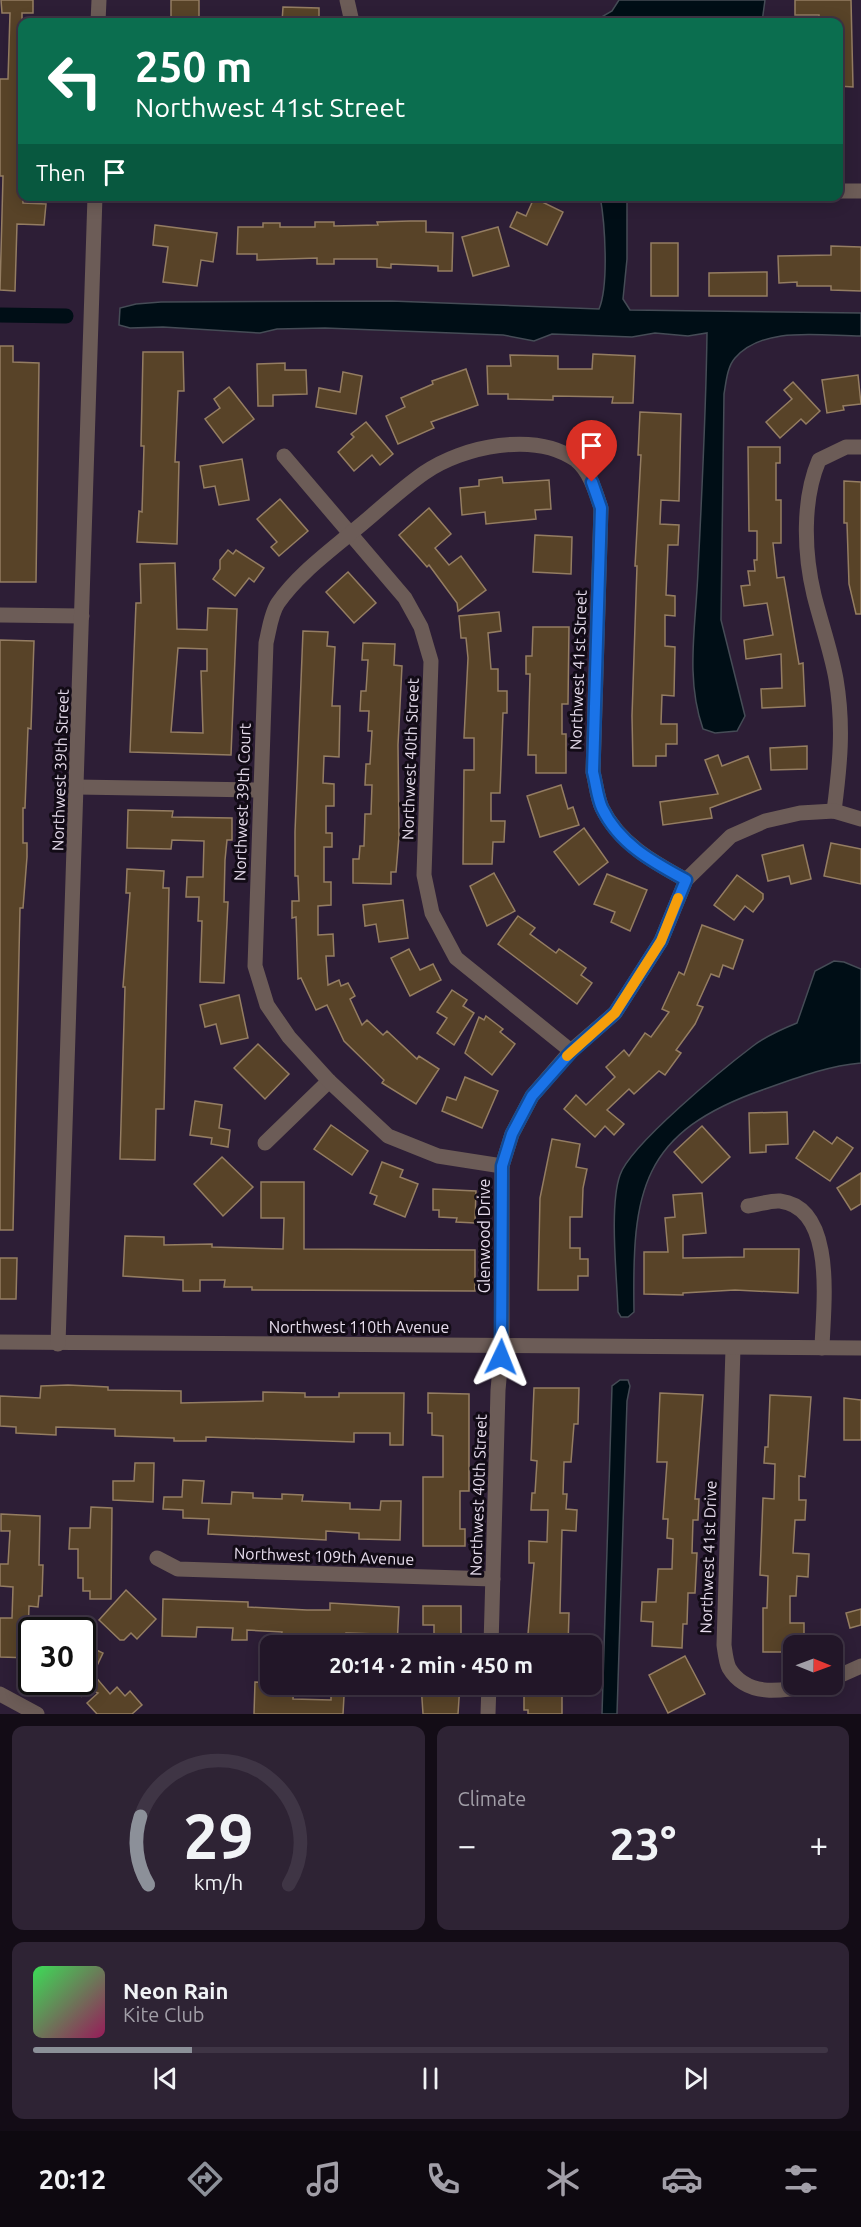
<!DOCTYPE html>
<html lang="en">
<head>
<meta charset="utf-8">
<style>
	body { margin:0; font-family:Ubuntu,sans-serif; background:#2e2334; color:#f1f3f6; height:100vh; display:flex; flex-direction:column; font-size:22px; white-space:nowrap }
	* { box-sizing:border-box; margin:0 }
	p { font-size:20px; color:#a29fa8 }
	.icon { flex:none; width:33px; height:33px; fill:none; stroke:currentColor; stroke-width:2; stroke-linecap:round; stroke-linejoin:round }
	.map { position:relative; height:1714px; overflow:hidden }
	.panel { display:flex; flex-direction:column; gap:12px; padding:12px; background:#130c16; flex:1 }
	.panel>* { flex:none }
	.top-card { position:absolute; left:18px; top:18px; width:825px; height:183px; border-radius:12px; box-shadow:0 3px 15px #0003,0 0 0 2px #3f3545; background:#0b6e4f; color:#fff; overflow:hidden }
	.needle { width:39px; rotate:91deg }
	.fabs { position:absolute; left:783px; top:1635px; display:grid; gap:12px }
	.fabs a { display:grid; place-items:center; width:60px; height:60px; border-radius:12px; background:#221628; box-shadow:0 3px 15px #0003,0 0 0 2px #3f3545; font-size:30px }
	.speed { position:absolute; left:18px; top:1617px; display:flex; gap:12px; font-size:30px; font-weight:700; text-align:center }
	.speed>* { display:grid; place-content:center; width:78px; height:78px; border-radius:50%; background:#221628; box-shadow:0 3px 15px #0003,0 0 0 2px #3f3545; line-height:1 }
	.speed .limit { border:3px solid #111; border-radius:9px; background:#fff; color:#111 }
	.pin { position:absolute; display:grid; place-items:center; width:51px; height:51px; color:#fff; margin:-62px -26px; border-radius:50% 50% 50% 0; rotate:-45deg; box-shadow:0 0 6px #0007 }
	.pin .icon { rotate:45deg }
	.me { position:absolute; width:66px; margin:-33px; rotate:2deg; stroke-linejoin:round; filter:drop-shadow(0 0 4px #0008) }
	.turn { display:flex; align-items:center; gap:21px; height:126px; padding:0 18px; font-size:27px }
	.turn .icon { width:78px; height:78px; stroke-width:2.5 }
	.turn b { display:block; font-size:42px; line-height:51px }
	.then { display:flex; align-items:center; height:57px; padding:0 18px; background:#0003; gap:12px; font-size:22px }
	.big { font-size:45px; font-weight:700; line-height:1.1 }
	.panel .widget { flex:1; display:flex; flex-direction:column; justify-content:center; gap:9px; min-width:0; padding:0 21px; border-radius:12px; background:#2e2334 }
	.panel .dial { align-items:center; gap:0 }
	.dial svg { height:156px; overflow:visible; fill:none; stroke:#3f3545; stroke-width:7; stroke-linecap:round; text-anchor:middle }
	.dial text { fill:#f1f3f6; stroke:none }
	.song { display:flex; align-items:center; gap:18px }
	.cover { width:72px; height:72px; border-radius:9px; background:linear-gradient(135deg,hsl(130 70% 55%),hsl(330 70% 35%)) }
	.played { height:6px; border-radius:3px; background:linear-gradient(90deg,#8c9099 20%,#3f3545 20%) }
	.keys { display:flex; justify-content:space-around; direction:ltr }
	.heat { display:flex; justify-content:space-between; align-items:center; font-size:33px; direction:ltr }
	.panel .tiles { flex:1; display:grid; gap:12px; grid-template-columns:1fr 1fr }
	.widget:last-child { grid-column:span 2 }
	.trip { position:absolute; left:260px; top:1635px; width:342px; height:60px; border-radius:12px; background:#221628; box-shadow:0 3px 15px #0003,0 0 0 2px #3f3545; font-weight:700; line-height:60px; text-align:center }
	.menu { display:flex; height:96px; justify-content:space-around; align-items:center; background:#0e0910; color:#a29fa8 }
	.menu .icon { width:42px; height:42px }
	.menu .current { color:#8c9099 }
	.menu b { font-size:27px; color:#f1f3f6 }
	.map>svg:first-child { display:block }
	.water { fill:#000e16; stroke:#454c56; stroke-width:1.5 }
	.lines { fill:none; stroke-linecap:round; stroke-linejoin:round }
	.canal { stroke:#000e16; stroke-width:15 }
	.building { fill:#584328; stroke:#947d62; stroke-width:1.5; fill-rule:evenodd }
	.minor { stroke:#6c5c57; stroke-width:15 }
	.tertiary { stroke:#6c5c57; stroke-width:15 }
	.route-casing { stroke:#114b97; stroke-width:15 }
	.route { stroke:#1a73e8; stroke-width:10 }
	.slow { stroke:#f59e0b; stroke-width:10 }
	.labels { text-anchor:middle; stroke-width:6; stroke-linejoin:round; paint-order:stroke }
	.street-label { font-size:16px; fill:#e7dded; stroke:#120b16 }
</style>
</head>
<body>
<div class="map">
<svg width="861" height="1714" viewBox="0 0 861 1714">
	<rect width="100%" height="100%" fill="#2d1e36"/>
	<g class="water">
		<polygon points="619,0 765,0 762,22 593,22 612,11"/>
		<path d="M600,196L627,197V259L623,299L630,310L861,313V336C822,336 764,325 735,358C727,367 726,383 724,394L721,620L745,716L737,731L715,733L703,729C685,678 696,625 698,571C702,492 706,412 707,333L688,336L655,333L632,337L552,334L534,341L503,335L325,328L277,329L260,333L163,327L130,328L119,325L120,308L136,304L161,302L391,301L599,309C609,285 605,223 600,196Z"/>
		<path d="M834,961L844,962L861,969V1063C827,1066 796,1078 765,1089C640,1132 632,1191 634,1312L628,1317H621L618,1312C617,1277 609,1206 620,1175C630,1145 724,1068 753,1046C766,1036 782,1029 797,1023L815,971Z"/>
		<polygon points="620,1380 628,1380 630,1386 627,1401 617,1714 602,1714 612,1386"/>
	</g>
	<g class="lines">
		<polyline class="canal" points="0,315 66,316"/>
	</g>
	<g class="building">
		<polygon points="1,0 33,0 33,13 22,13 23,203 46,204 44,225 17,224 15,291 0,290 3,176 0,176 0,79 8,79 10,13 2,13"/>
		<rect x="171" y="0" width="28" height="22"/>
		<polygon points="795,0 851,0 853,87 838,86 838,22 819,22 819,15 795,15"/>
		<polygon points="283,7 319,8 319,22 282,22"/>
		<polygon points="534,198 563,212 547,245 510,227 517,212 526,216"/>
		<polygon points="410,221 426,221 426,232 453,233 452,271 438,271 438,266 391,264 391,268 377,267 377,259 334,259 334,264 317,264 317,258 257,260 257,254 237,254 238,227 263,227 263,223 280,223 280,227 315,227 315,222 334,222 334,226 378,225 377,222"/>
		<polygon points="155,225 217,233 213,262 201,260 197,286 163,282 168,247 153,245"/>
		<polygon points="498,227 509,266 473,276 462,237"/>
		<rect x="651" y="243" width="27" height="53"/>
		<polygon points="831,246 861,247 861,291 831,290 831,286 797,286 797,282 779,283 778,256 831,255"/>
		<polygon points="767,272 767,296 709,296 709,273"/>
		<polygon points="0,346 13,346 13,362 39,363 36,582 0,582"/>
		<polygon points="143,352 183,352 184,391 178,391 175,462 179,462 177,544 137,542 139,511 142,512 144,446 141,446"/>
		<polygon points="593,354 635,356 633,403 612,403 613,397 553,396 553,400 508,399 508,394 488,394 487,366 511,366 510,355 558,356 558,369 592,369"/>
		<polygon points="285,363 285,370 306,370 307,394 273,395 273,406 258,406 257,364"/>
		<polygon points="466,369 478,405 431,422 434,428 398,444 386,416 405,407 401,398 433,384 432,381"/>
		<polygon points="343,372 362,376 356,414 316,407 319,388 340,392"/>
		<polygon points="858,375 861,404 843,406 844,410 827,413 822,380"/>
		<polygon points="793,382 820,411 806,424 801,419 780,438 766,422 792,399 784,390"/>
		<polygon points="229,387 254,419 223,443 205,419 220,408 214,399"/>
		<polygon points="640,412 681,414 679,501 661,500 660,524 679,525 678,545 668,545 666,595 675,596 675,616 665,615 665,646 675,647 674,696 662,695 661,724 677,724 677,744 666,744 666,756 656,756 656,766 633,766 632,716 637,566 635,566 641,455 638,455"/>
		<polygon points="366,422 393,454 380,465 372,455 354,471 338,452 354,437 351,434"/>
		<polygon points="748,447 780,447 780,463 776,463 776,500 781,500 781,543 773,543 777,578 784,577 799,664 803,663 805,706 762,708 761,689 782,688 781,654 746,659 744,640 773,635 767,603 744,606 741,586 750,585 748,571 755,571 754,560 757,560 757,531 749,531"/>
		<polygon points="242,459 249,500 219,505 215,486 204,488 200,466"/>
		<polygon points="502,477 503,483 549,480 551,509 535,510 536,519 486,524 485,512 462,515 460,488 479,486 479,480"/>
		<polygon points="844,481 861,482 861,614 856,614 849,584 847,523 844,523"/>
		<polygon points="280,499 308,531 279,556 271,547 277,542 257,519"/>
		<polygon points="429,508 451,534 435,548 449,565 461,556 486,590 458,611 457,603 429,565 427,567 399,535"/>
		<polygon points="535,535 572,537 571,574 533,572"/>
		<polygon points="228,550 233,554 236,550 264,568 254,582 249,578 235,596 213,579 220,569 220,560"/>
		<path d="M175,563L177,629L207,630L208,608L237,609L231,755L130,752L136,603H141L140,564ZM178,648L207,649V671H201L203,733L171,732Z"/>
		<polygon points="348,572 376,603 354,623 326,592"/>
		<polygon points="499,612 501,631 488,633 491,669 498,669 498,691 507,691 507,713 503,713 500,793 491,793 491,821 505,821 504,842 493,842 492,864 463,864 464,770 474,770 474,738 464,738 468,658 466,638 461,638 459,616"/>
		<polygon points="533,627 569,627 568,704 562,704 562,734 566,734 566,773 536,773 536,755 528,755 530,674 526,674 526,656 532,656"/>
		<polygon points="303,631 328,632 327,646 335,647 332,706 340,706 339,757 324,756 323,783 334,784 334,806 326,806 326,833 332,833 332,847 324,847 324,882 331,882 331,905 318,906 318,935 333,934 334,956 326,956 328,985 339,980 341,986 348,983 355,996 350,999 362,1025 367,1020 383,1035 387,1031 417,1059 419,1056 439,1069 416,1104 382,1083 384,1080 344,1041 327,1005 316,1010 301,978 298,979 296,917 292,918 292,901 299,901 298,876 295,876 295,832"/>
		<polygon points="0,640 34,641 31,729 28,728 25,808 23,808 23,843 27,843 27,857 23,908 20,908 13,1230 0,1230"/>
		<polygon points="363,643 395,644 394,665 402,666 398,745 399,836 396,872 391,872 391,884 353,883 353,859 359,859 360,846 364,846 365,814 371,814 372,785 365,785 366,764 370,764 372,731 368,731 369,711 360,711 361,691 366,691 368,660 362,660"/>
		<polygon points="807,746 807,769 771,770 770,748"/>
		<polygon points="718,755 722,766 748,756 761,789 710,808 712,818 663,825 660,802 718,794 705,760"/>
		<polygon points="561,785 568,809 573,807 579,825 540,837 527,796"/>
		<polygon points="128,810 173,811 172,817 232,818 232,840 227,840 225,860 224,902 228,902 224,983 200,982 202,921 198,921 199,897 186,897 187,877 203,877 204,841 172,840 171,849 127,848"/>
		<polygon points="584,828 608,862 579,885 554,852"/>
		<polygon points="831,843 861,849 861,884 824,876"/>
		<polygon points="803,845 811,879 791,884 789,876 768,881 762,855"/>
		<polygon points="127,869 164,871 163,888 169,888 164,1109 156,1109 155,1160 120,1159 125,987 123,987 130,893 126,893"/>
		<polygon points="494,873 515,911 487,926 470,886"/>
		<polygon points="607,874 647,890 630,931 611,922 615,912 594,904"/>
		<polygon points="737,875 763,894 763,899 753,912 745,906 734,920 714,905"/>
		<polygon points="403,900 408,938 379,942 376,924 365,926 363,905"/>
		<polygon points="518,916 535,928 530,934 556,953 559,949 586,968 581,975 592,983 577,1004 498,944"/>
		<polygon points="702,925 743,940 733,969 723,965 719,977 711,974 697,1005 703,1007 695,1024 676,1050 681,1053 665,1075 659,1071 634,1094 629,1089 607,1110 624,1124 614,1135 605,1126 595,1137 564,1109 576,1095 586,1105 615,1077 606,1067 624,1050 629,1056 645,1033 651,1037 669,1012 662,1009 679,972 684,975"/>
		<polygon points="409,949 420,970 433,964 441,980 410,996 391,958"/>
		<polygon points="452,990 467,1000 463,1006 474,1013 454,1045 437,1033 447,1018 437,1012"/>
		<polygon points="239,995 248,1038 221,1044 216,1024 205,1027 200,1005"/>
		<polygon points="486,1016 503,1029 500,1032 515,1044 492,1075 465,1053 479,1017 484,1020"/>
		<polygon points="258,1044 289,1074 265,1099 234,1068"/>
		<polygon points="465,1077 498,1091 482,1128 442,1111 447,1097 456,1100"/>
		<polygon points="195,1101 222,1105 219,1128 230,1130 228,1147 211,1144 212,1138 190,1135"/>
		<polygon points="787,1112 788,1144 766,1145 766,1152 750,1153 749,1113"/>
		<polygon points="331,1125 368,1151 352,1175 314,1149"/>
		<polygon points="702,1126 730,1157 702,1183 674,1152"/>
		<polygon points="814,1131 832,1144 837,1137 853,1148 830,1181 796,1158"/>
		<polygon points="552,1139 580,1144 576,1167 587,1169 583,1188 582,1217 570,1217 570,1248 580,1248 580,1259 588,1259 588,1276 578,1276 578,1290 538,1290 540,1198"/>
		<polygon points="222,1157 253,1187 223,1216 194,1184"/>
		<polygon points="382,1162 403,1170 400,1177 418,1184 405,1217 374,1204 377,1196 370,1193"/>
		<polygon points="861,1173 861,1204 851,1210 837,1188"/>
		<polygon points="261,1182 304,1182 304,1249 475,1250 475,1291 252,1290 252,1287 224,1287 225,1280 200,1280 200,1291 183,1291 183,1280 123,1276 125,1236 164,1237 164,1245 212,1244 212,1247 283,1249 284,1218 261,1218"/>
		<polygon points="433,1189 476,1191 475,1223 456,1222 457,1218 439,1217 439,1210 433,1210"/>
		<polygon points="702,1193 706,1233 683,1235 683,1258 744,1257 744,1249 799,1249 798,1293 735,1290 683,1293 683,1295 644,1294 644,1252 668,1252 665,1218 675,1217 673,1195"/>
		<polygon points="0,1258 17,1258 16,1299 0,1299"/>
		<polygon points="68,1385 108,1387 108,1390 181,1391 181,1403 263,1401 263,1392 305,1393 305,1397 339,1397 339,1393 404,1393 403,1445 390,1445 390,1433 354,1433 354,1442 206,1437 206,1441 174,1441 174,1438 115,1436 115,1429 56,1427 56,1435 16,1433 16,1427 0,1426 0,1396 40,1398 41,1386"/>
		<polygon points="534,1388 579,1388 578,1424 574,1424 571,1462 564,1462 563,1494 567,1494 566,1509 577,1510 576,1531 562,1530 560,1613 569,1613 568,1646 527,1646 534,1563 529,1563 529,1541 547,1542 548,1510 531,1510 532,1493 535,1493 537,1461 531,1460"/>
		<polygon points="428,1393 469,1394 469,1491 460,1491 460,1529 465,1529 465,1546 423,1546 423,1477 443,1477 443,1436 432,1435 432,1413 428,1413"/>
		<polygon points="660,1393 703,1395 695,1499 699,1499 698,1520 693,1520 692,1553 697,1553 695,1593 688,1593 687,1624 683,1624 682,1648 652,1646 653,1622 641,1621 642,1602 656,1602 658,1569 672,1569 673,1539 667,1538 668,1519 663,1519 667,1462 657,1462"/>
		<polygon points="770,1395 811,1397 805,1477 799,1476 799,1500 806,1500 805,1520 795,1520 793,1553 809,1554 808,1577 797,1576 796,1596 790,1596 790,1623 804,1623 804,1646 794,1646 794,1652 763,1652 763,1608 767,1608 768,1576 760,1575 763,1498 774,1499 775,1464 764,1463 765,1447 768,1447"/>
		<polygon points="844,1398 861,1400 861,1440 844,1440"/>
		<polygon points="135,1463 154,1463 153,1502 113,1500 113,1481 134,1481"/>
		<polygon points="183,1480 204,1481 202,1503 231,1504 232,1492 253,1493 253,1498 282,1499 282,1494 303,1495 302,1501 350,1503 350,1509 380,1510 381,1501 401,1501 400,1540 359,1539 359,1533 326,1531 326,1540 208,1534 209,1519 183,1518 183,1510 163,1509 164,1497 182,1497"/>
		<polygon points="91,1507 112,1508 111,1599 90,1599 90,1591 83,1591 83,1578 78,1578 78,1549 69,1549 70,1528 90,1528"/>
		<polygon points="1,1514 40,1516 39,1565 43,1565 42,1596 39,1596 38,1607 29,1606 28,1637 32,1637 32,1658 0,1657 0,1618 12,1618 13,1587 0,1586 0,1564 8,1564 10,1531 1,1531"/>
		<polygon points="126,1590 156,1619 137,1639 131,1633 124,1640 120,1640 99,1620"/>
		<polygon points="163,1599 248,1602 248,1607 307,1610 330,1610 330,1603 399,1607 397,1646 376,1645 377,1634 346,1633 346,1645 306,1644 306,1639 281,1638 282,1632 247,1630 247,1640 232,1640 233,1628 197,1627 196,1637 162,1636"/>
		<polygon points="423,1606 461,1606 461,1646 434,1646 434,1625 423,1625"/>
		<polygon points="861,1609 861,1625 850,1628 846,1613"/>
		<polygon points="86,1645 103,1653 93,1674 110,1694 117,1687 125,1696 130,1691 142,1705 132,1714 97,1714 87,1703 98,1693 86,1688 82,1695 82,1652"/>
		<polygon points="685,1656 705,1694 668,1713 649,1675"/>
		<polygon points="255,1682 294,1684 293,1699 331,1700 331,1696 344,1696 343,1714 254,1714"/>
		<polygon points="421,1684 460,1684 458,1714 423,1714"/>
		<polygon points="524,1690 562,1690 562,1714 528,1714 528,1710 524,1710"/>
	</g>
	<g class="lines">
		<g class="minor">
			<polyline points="347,0 352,22"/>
			<polyline points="838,191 861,191"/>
			<polyline points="284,456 405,598 421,627 431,661 424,875 432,913 456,958 571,1051"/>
			<polyline points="0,615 82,616"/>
			<polyline points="77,787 260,790"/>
			<path d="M834,811C840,765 844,726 836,679C831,651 821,623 814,595C804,553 802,500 819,460L846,447H861"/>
			<polyline points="265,1143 329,1081"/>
			<path d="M502,1166L438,1156L388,1136L329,1081L289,1037L267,1005L255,966L266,643C269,631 271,613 278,603C298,574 330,551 357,528C379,510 401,489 424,473C463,446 535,431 576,460C590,471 596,493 601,508L593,772C596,783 597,797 602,808C619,843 653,862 686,880"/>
			<path d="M748,1206C758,1205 771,1200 780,1201C837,1208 823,1308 822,1348"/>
			<path d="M733,1348L724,1645C725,1652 726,1662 729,1668C748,1700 788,1690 818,1684"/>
			<polyline points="157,1558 178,1569 493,1579"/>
			<polyline points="491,1646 498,1390 502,1346 502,1166 512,1134 532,1096 571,1051 615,1013 661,941 686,880 731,836 765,821 800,813 834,811 861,819"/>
			<polyline points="832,1679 861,1666"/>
			<polyline points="0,1694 37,1714"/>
			<polyline points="488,1714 489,1684"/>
		</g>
		<g class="tertiary">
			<polyline points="98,22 99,0"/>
			<polyline points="0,1342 861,1348"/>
			<polyline points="58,1344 95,196"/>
		</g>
	</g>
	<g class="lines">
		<defs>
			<path id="route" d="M501,1357L502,1166L512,1134L532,1096L571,1052L615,1013L661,941L686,880C653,862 619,844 602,808C597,797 596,783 593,772L601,508L592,482"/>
		</defs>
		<use href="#route" class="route-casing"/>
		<use href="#route" class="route"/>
		<polyline class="slow" points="567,1056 615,1013 661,941 678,898"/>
	</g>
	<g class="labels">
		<g class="street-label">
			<text transform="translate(578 670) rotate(-88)" y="6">Northwest 41st Street</text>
			<text transform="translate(410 759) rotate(-88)" y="6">Northwest 40th Street</text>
			<text transform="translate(60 770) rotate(-88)" y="6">Northwest 39th Street</text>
			<text transform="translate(242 802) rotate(-88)" y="6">Northwest 39th Court</text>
			<text transform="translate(484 1236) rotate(-90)" y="6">Glenwood Drive</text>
			<text x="359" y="1333">Northwest 110th Avenue</text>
			<text transform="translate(478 1495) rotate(-88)" y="6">Northwest 40th Street</text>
			<text transform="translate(324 1556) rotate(2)" y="6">Northwest 109th Avenue</text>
			<text transform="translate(708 1557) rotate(-88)" y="6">Northwest 41st Drive</text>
		</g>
	</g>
</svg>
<div class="fabs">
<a><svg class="needle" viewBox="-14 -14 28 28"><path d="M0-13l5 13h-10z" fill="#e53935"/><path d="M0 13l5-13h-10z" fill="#a29fa8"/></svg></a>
</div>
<div class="speed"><div class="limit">30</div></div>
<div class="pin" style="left:592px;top:482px;background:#d93025"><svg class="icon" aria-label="arrive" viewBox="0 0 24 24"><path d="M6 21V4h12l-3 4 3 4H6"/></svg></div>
<svg class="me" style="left:501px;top:1357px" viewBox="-20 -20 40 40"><path d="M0-17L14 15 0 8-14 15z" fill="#1a73e8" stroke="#fff" stroke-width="4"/></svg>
<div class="trip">20:14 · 2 min · 450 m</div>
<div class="top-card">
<div class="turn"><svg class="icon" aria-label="left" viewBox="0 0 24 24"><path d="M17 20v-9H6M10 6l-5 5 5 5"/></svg><div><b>250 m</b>Northwest 41st Street</div></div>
<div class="then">Then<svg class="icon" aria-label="arrive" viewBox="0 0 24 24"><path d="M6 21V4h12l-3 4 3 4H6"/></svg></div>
</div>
</div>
<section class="panel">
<div class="tiles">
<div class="widget dial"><svg viewBox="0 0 100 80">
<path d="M14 69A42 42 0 1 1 86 69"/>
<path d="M14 69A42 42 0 0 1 10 34" stroke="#8c9099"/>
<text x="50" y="56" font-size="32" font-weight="700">29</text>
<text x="50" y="72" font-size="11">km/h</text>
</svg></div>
<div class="widget"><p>Climate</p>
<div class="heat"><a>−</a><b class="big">23°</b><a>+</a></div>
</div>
<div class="widget">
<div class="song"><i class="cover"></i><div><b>Neon Rain</b><p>Kite Club</p></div></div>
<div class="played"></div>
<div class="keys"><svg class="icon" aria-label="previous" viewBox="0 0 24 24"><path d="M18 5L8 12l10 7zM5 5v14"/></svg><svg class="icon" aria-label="pause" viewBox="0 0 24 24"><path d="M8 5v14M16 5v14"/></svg><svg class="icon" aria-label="next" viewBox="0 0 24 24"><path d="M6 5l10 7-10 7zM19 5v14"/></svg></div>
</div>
</div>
</section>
<nav class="menu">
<b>20:12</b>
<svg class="icon current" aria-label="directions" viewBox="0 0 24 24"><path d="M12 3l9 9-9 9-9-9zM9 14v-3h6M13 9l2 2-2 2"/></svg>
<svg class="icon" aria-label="music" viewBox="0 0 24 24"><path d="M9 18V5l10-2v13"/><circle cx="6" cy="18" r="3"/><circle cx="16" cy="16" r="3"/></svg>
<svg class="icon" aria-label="phone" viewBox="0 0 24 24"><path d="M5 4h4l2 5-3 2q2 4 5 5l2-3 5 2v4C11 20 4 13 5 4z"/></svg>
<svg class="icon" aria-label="climate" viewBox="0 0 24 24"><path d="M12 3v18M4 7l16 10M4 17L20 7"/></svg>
<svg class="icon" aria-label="car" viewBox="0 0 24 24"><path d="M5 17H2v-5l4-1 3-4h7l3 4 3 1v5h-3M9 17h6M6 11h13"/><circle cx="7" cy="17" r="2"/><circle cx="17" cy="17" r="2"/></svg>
<svg class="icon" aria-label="filters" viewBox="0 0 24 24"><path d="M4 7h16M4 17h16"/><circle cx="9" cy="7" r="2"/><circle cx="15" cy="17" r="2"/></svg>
</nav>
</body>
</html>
